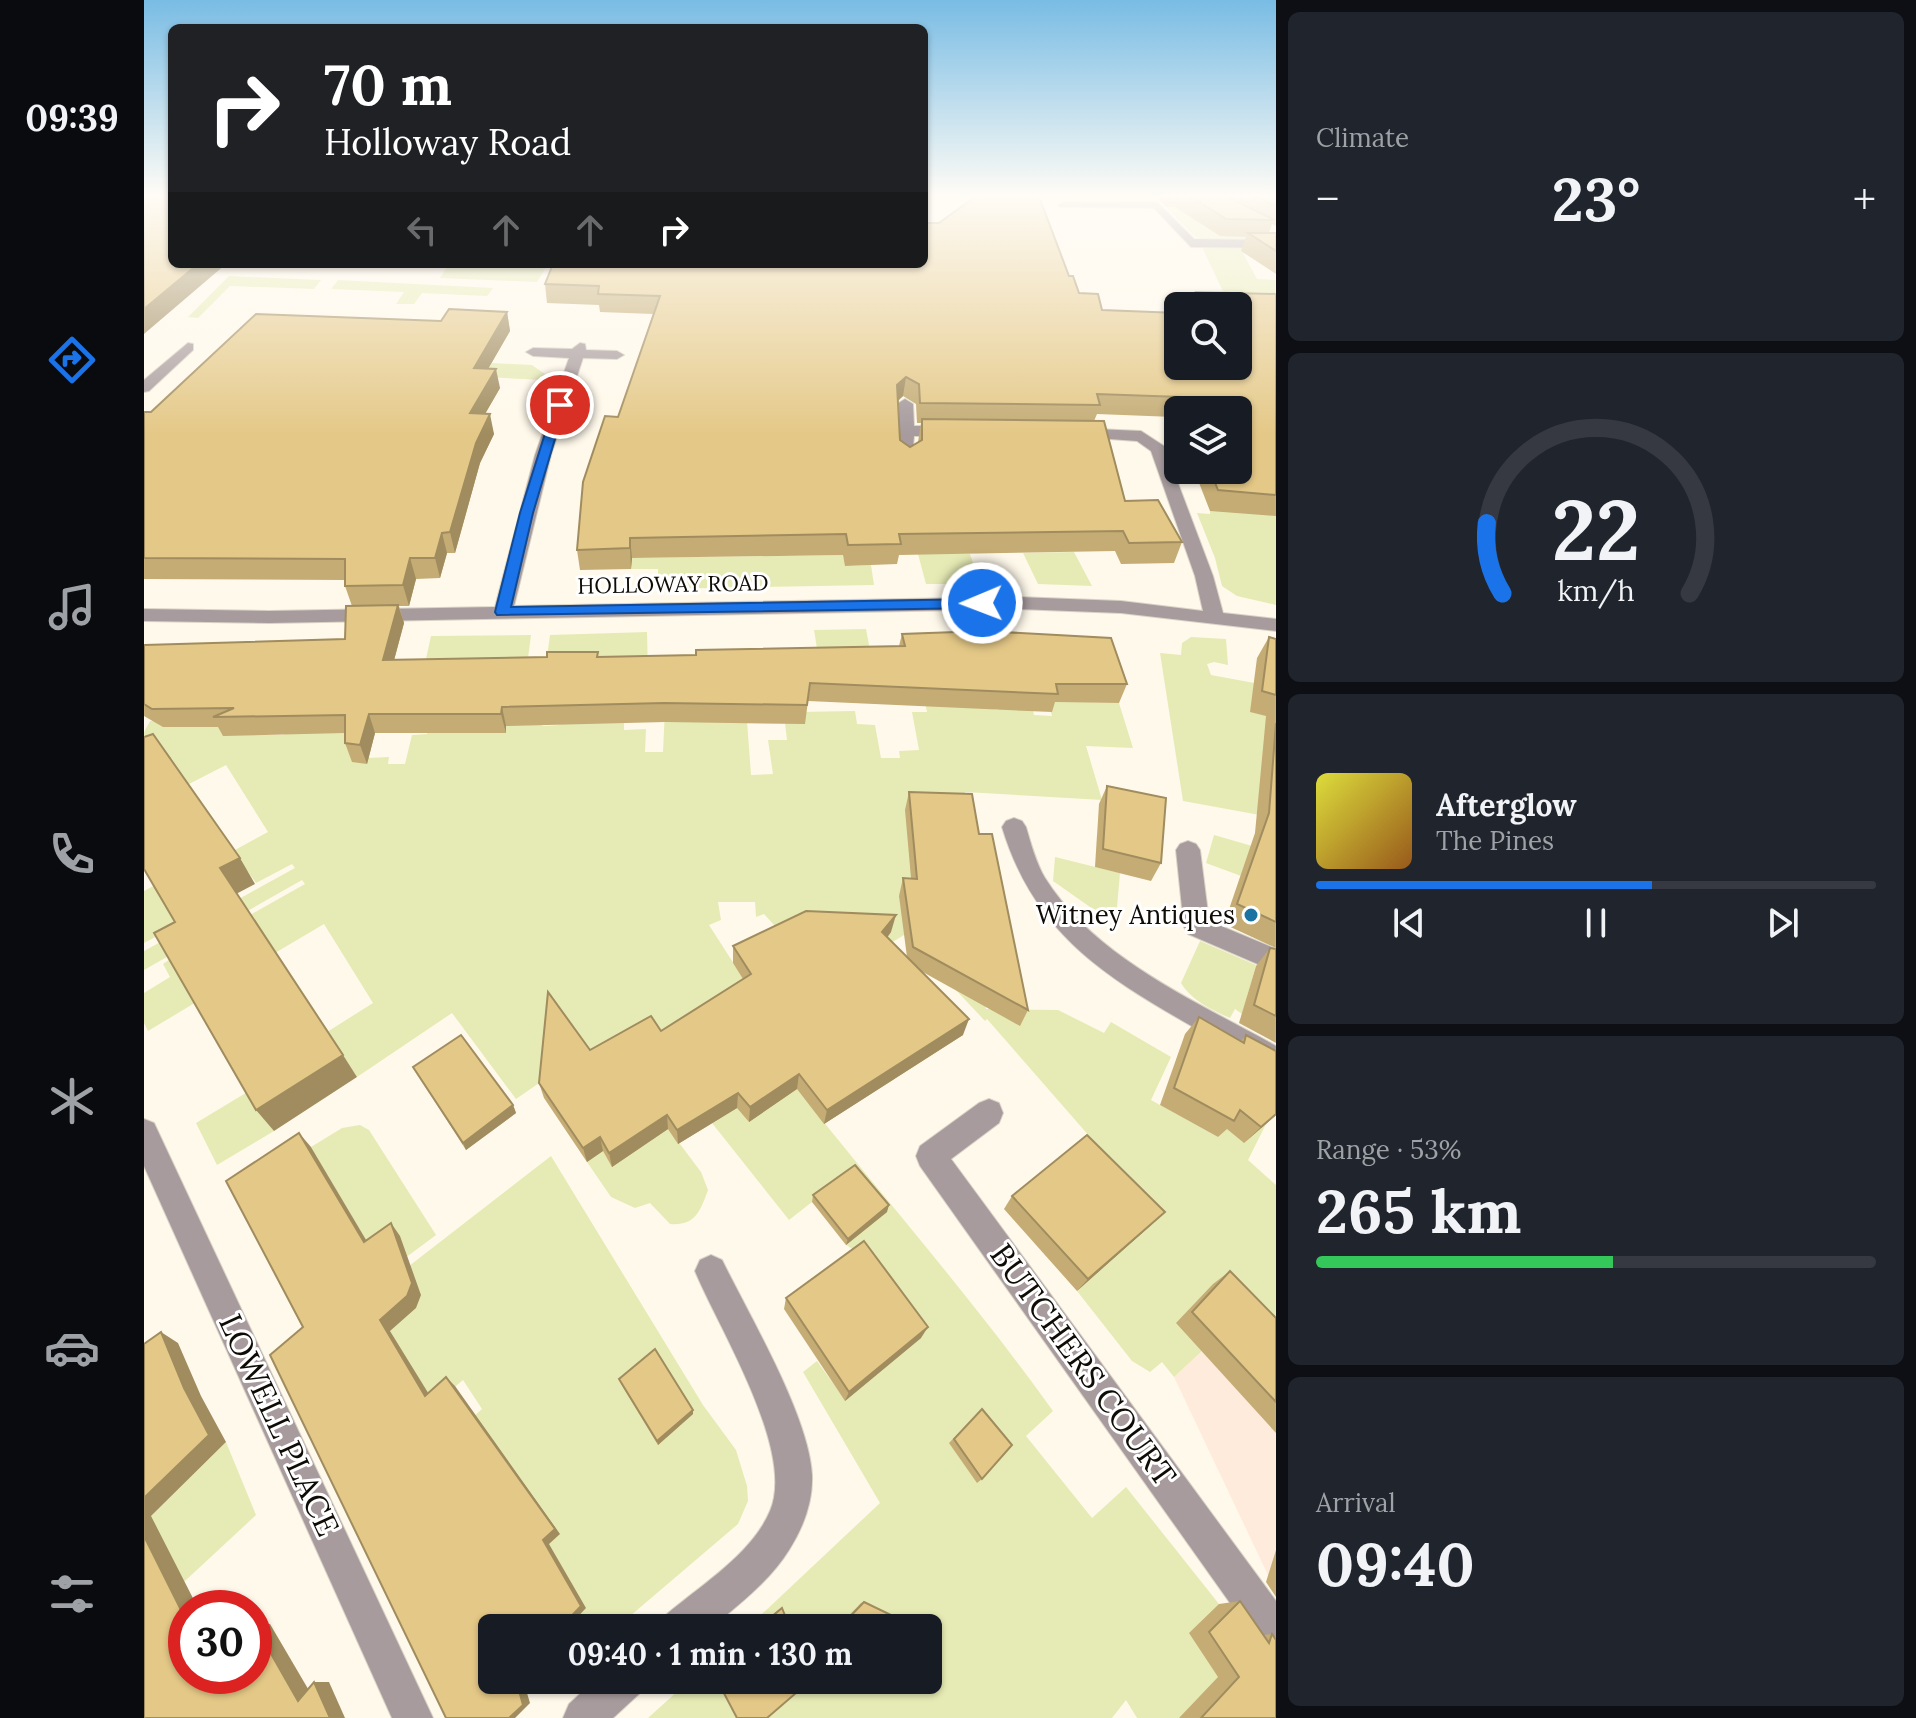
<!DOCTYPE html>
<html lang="en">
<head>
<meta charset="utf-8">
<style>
	body { margin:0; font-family:Lora,serif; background:#20242c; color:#f1f3f6; height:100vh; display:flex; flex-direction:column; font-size:30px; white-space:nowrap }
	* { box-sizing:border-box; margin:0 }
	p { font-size:26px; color:#9ea1a6 }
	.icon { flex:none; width:44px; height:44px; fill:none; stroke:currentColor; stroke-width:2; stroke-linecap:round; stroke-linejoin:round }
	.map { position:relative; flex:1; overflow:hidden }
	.details { display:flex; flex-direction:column; gap:12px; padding:12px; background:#0d0f14; width:640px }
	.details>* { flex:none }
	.guide { position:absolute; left:24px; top:24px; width:760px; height:244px; border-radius:12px; box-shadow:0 2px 6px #0004; background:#202124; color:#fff; overflow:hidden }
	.tools { position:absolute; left:1020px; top:292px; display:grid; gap:16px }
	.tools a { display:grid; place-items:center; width:88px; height:88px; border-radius:12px; background:#171b24; box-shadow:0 2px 6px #0004; font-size:40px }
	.speed { position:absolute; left:24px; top:1590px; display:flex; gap:16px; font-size:40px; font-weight:700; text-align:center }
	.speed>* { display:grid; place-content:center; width:104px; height:104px; border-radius:50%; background:#171b24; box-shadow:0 2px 6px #0004; line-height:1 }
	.speed .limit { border:12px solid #d22; background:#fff; color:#111 }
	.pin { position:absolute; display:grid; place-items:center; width:68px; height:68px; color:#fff; margin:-34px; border:4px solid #fff; border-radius:50%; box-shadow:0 2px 8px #0007 }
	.me { position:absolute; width:88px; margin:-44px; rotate:269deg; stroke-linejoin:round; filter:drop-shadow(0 0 6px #0008) }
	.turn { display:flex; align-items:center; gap:28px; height:168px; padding:0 24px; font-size:36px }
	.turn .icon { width:104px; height:104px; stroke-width:2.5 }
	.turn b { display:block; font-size:56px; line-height:68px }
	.lanes { display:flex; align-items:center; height:76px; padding:0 24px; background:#0003; justify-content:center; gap:40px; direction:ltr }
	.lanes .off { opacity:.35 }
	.big { font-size:60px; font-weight:700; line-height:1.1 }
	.details .tile { flex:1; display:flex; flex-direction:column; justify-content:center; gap:12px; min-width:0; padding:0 28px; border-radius:12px; background:#20242c }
	.details .dial { align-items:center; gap:0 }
	.dial svg { height:208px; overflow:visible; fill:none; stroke:#363941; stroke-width:7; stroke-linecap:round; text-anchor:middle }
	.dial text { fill:#f1f3f6; stroke:none }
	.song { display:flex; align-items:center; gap:24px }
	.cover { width:96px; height:96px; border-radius:12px; background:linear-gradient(135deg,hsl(60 70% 55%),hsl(30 70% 35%)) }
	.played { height:8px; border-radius:4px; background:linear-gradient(90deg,#1a73e8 60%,#363941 60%) }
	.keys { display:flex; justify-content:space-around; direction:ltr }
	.heat { display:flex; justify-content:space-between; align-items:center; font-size:44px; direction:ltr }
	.charge { height:12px; border-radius:6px; background:linear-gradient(90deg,#34c759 53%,#363941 0) }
	.trip { position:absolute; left:334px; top:1614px; width:464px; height:80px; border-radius:12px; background:#171b24; box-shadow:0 2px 6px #0004; font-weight:700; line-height:80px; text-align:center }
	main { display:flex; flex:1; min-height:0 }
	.tab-bar { display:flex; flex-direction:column; width:144px; justify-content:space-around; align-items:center; background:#090b0e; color:#9ea1a6 }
	.tab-bar .icon { width:56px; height:56px }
	.tab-bar .on { color:#1a73e8 }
	.tab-bar b { font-size:36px; color:#f1f3f6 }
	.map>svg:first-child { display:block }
	.commercial { fill:#ffebdb }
	.green { fill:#e6ebb5; fill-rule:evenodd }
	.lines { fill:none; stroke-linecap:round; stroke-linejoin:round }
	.minor-casing { stroke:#d9d3c6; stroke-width:2 }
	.minor { fill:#a79b9d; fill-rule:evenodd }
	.wall { fill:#c4ac74; fill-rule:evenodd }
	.shaded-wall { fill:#a08c5e }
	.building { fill:#e4c887; stroke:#a08c5e; stroke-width:2 }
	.route { fill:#1a73e8; stroke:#114b97; stroke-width:2 }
	.poi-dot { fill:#1b73a3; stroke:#fff; stroke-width:3 }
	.labels { text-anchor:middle; stroke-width:6; stroke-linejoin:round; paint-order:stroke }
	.far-street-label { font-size:22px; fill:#0f0b05; stroke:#fff }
	.poi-label { font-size:26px; fill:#0f0b05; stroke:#fff; text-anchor:end }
	.near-street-label { font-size:32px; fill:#0f0b05; stroke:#fff }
</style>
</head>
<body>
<main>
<nav class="tab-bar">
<b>09:39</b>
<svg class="icon on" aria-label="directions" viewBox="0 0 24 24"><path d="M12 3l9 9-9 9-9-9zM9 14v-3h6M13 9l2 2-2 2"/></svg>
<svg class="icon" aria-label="music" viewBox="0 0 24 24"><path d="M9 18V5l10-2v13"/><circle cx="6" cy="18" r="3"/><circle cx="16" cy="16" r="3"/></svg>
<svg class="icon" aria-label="phone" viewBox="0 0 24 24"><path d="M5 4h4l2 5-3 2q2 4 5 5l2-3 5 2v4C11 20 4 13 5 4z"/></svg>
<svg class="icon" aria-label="climate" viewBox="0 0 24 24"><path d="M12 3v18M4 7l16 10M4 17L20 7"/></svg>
<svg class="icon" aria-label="car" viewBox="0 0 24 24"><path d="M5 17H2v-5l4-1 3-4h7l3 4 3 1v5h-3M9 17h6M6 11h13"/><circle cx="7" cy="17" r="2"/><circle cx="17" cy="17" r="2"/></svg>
<svg class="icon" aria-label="filters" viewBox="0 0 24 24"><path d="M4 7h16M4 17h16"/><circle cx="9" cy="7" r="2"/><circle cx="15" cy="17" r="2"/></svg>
</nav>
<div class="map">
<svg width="1132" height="1718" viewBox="0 0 1132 1718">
	<rect width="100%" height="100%" fill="#fff9eb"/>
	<polygon class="commercial" points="1094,1309 1132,1350 1132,1592 1030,1377 1057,1352"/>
	<g class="green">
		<polygon points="1044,206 1084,230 1124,240 1065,241 1050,236 1022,207"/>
		<polygon points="1058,247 1121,249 1131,247 1132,254 1099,253 1113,279 1132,280 1132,302 1083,300"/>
		<polygon points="305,264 404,264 393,282 296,278"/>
		<polygon points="85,276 177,280 170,289 86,286 54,318 44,317"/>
		<polygon points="194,280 349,288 343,296 278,293 270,304 252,304 260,292 187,289"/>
		<polygon points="348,363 388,365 401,374 398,380 340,377"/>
		<polygon points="1132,483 1132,605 1093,596 1078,586 1071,558 1053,513 1066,514 1066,511"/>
		<polygon points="930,552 948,586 894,584 879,553"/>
		<polygon points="774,554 826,554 836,584 782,584"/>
		<polygon points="699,555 702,566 727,565 730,585 514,589 514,569 487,569 488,558"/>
		<polygon points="722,629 734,693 676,667 670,630"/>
		<polygon points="503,632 504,675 402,664 406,635"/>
		<polygon points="387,635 378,704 278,677 287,636"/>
		<polygon points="1047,637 1082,639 1084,665 1070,662 1063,664 1067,675 1132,687 1132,818 1039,801 1016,653 1037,655 1038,643"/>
		<path d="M779,693L853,710L886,696L890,715L908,716L904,701L975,703L989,748L942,746L958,800L821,792L827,935L842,1009L914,1010L960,1033L967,1022L1027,1057L1007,1100L1074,1137L1092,1100L1132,1104L1104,1160L1132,1185V1350L1094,1309L1057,1352L1030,1377L1018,1362L1006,1372L988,1361L933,1291L1007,1225L946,1137L843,1019L841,1021L760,935L739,948L619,1045C714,1169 819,1285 909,1411L882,1436L948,1518L982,1487L1075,1604L1082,1688L1035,1718H993L982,1700L968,1718H504L546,1680H784V1628H603L736,1503L659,1372L673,1361L701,1400L715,1253L702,1245L742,1212L668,1202L645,1220L568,1123L509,1033L521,1124L557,1172L564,1190C556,1212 551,1226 526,1224L506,1203L491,1208L467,1197L443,1162L459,1151L469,1167L414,1070L372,1099L308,1013L213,1077L183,1032L229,1003L180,924L131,953L106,915L161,884L158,880L0,970V951L151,868L148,864L112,883L89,851L124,832L82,765L45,784L28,759L0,771V732L6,721L22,720L29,706L118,735H140L144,724L231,733L223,758L245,757L244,764H261L268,735L283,734L286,720L346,719L344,733H361L364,715L400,726L415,725L416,714L480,713V730L502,729L501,752H519L521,708L603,721L607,775L629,774L624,740H643L641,723L653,712L711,711L713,724L731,725L737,758H756L755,751L775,750L768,712H783ZM574,902H611L612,917L620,914L640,936L592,967L565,925L577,920Z"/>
		<polygon points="1070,835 1132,853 1097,876 1062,863"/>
		<polygon points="911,857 976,873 972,919 946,907 909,881"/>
		<polygon points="13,884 36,924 0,943 0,891"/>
		<path d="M1056,941L1112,965L1098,1014L1091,1009L1086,1018C1068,1010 1047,1000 1037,983Z"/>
		<polygon points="29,957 54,1001 4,1031 0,1023 0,993 26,977 19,964"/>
		<polygon points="105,1091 130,1131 73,1165 52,1123"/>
		<polygon points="216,1125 225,1130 292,1235 241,1273 167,1147 198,1128"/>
		<polygon points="407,1156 559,1405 592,1450 603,1486 604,1501 594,1524 472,1628 423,1628 329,1417 338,1409 319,1380 291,1404 216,1304"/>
		<polygon points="82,1442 112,1515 0,1619 0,1523"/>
	</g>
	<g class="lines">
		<defs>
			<g id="minor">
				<polygon points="920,202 1013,202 1050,239 1132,240 1132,248 1047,247 1010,208 916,207 914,205"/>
				<polygon points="44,343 49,344 49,350 5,391 0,392 0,380"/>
				<polygon points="436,343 441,344 442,350 473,351 480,355 473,359 439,358 407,455 370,606 874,597 977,601 1059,611 1051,576 1007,451 993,441 924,436 924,430 930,428 997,431 1020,446 1069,576 1079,613 1132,619 1132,631 977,613 874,609 125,623 0,621 0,609 125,611 351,607 391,455 425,358 389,356 382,352 389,348 428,349"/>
				<polygon points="761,399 769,404 770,426 809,426 817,431 809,436 770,436 769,448 757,448 753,404"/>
				<path d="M870,818L878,821L882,827C887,844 892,863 901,878C952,959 1052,1001 1132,1046V1073C1104,1062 1077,1043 1051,1028C960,976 890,933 858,827L862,821Z"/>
				<polygon points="1044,841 1052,844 1056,850 1065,921 1132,949 1132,972 1044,934 1040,927 1032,850 1036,844"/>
				<polygon points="845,1099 855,1103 859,1113 855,1123 807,1159 1132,1601 1132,1654 1118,1648 776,1166 772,1156 776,1146 835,1103"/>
				<polygon points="0,1119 10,1123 289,1718 248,1718 0,1166"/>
				<path d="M567,1255L578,1260C605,1315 665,1416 668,1475C669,1502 659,1528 645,1550C626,1581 594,1605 567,1628H517L523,1614C557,1585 608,1554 626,1511C652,1451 575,1329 551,1271L556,1260Z"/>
				<polygon points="451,1680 501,1680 495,1694 469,1718 419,1718 425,1704"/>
			</g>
		</defs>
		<use href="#minor" class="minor-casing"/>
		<use href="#minor" class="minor"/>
	</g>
	<g class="wall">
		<polygon points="1010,194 1132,194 1132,226 1128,224 1125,233 1132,233 1132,274 1097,251 1102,237 1076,236 1031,207 1022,207"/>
		<path d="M925,276L935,293L1034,366L1094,306H1047L1052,292L1132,294V516L1066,511L1050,470H1094V410H1034V429L1030,417L953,414L950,421L981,501L1038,542L1030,563L977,564L971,551L755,555L753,564L701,566L699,555L488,558L487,569L436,570L433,550L474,417L509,314L456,312L455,305L403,303L401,284ZM759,396L772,404L773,423H777L774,442L766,447L756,440L754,401Z"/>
		<polygon points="363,312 366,331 344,369 356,388 341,414 350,434 336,463 311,553 303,553 296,578 272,579 265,606 255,606 260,623 250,660 552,655 755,646 758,634 983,684 975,703 911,702 908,712 664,701 661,724 521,722 362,726 362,733 231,733 223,764 208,762 201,743 201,733 79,736 74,727 19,727 0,716 0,645 201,639 208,606 201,586 201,580 0,579 0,412 7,412 297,321"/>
		<polygon points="1125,637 1132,639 1132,948 1080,924 1111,833 1122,716 1106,712 1113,658"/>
		<polygon points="963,786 1017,863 1007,881 951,867 955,804"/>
		<polygon points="765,792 835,834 884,1010 876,1026 777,971 819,1035 680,1124 653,1089 605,1122 593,1108 534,1144 524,1129 468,1167 459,1151 443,1162 400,1098 395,1083 446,1050 517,1031 599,979 589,963 589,946 747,932 743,938 763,957 755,896 759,878 767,878 761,810"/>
		<polygon points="1126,948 1132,949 1132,1043 1095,1023 1112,966"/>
		<polygon points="1055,1017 1097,1041 1102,1035 1132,1115 1100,1143 1083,1129 1074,1137 1016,1105 1041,1034"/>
		<polygon points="269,1067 369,1105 372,1113 322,1150"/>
		<polygon points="669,1195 743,1212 702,1245 668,1202"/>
		<polygon points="868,1196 1007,1225 933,1291 860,1209"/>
		<polygon points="1086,1271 1132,1318 1132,1433 1032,1323 1069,1284"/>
		<polygon points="642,1298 777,1338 701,1401 640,1309"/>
		<polygon points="475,1379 549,1414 514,1445 477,1384"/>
		<polygon points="838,1409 838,1479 833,1483 805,1443"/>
		<polygon points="1132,1550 1132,1597 1122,1582"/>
		<polygon points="1096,1601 1119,1635 1128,1634 1132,1718 1035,1718 1074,1677 1045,1633 1075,1604"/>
		<polygon points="720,1602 753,1628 693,1628 717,1603"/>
	</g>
	<g class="shaded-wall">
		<polygon points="54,264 82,264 0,334 0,309"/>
		<polygon points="363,312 366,331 333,388 330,368"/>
		<polygon points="352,369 356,388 330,433 326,413"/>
		<polygon points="762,377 759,396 750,404 753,385"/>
		<polygon points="346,414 350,434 336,463 311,553 306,532 332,443"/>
		<polygon points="298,533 303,553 296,578 291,558"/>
		<polygon points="486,538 488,558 487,569 486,548"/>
		<polygon points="266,558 272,579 265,606 259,585"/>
		<polygon points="254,605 260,623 245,679 239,660"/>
		<polygon points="358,707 362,726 362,733 357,714"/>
		<polygon points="225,714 231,733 223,764 216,745"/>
		<polygon points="96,858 111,884 92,894 76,868"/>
		<polygon points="752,915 747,932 734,949 738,932"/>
		<polygon points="825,1019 819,1035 680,1124 683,1110"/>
		<polygon points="199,1055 213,1077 130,1131 112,1110"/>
		<polygon points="655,1074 653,1089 605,1122 606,1107"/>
		<polygon points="594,1093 593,1108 534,1144 533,1130"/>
		<polygon points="369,1105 372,1113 322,1150 319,1143"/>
		<polygon points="1132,1114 1132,1115 1100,1143 1117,1127"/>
		<polygon points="523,1115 524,1129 468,1167 465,1153"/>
		<polygon points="155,1133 167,1147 231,1255 220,1242"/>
		<polygon points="456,1137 459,1151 443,1162 439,1148"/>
		<polygon points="745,1205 743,1212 702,1245 704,1239"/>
		<polygon points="1021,1212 1007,1225 933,1291 944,1279"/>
		<polygon points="247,1223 256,1236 277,1295 272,1308 246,1331 291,1404 281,1396 236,1320"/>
		<polygon points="784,1327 777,1338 701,1401 705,1392"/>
		<polygon points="17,1332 34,1343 57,1396 82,1442 7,1516 54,1608 42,1608 42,1620 0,1536 0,1498 40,1388"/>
		<polygon points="302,1377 311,1386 416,1534 405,1544 442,1608 423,1628 416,1628"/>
		<polygon points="549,1410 549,1414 514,1445 513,1441"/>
		<polygon points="110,1623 126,1624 170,1699 154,1701"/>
		<polygon points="391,1680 397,1680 383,1693 386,1703 371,1718 365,1718 376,1694"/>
		<polygon points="170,1682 185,1682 201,1718 186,1718"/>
	</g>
	<g class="building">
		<polygon points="0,194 28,194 28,264 54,264 0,309"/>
		<polygon points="835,194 894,194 925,276 929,276 935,293 954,294 958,310 1034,313 1034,366 1094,366 1094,306 1059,306 1052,292 1132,294 1132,495 1074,490 1066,470 1094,470 1094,410 1042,410 1037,397 953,394 956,405 776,403 775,384 762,377 753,385 756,440 766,447 778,440 778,419 960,421 981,501 1014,500 1038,542 985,543 979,531 755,534 757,544 704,545 702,534 486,538 486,548 433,550 439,482 461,416 474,417 516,296 454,294 455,286 401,284 409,264 780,264 780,223 795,223"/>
		<polygon points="1043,194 1081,194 1086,198 1130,220 1082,219"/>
		<polygon points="1107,194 1132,194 1132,206"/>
		<polygon points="1104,233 1132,233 1132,251"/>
		<polygon points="305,309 363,312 330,368 352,369 326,413 346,414 332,443 306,532 298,533 291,558 266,558 259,585 201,586 201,559 0,558 0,412 7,412 112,314 297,321"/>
		<polygon points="254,605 239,660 403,657 403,652 454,652 453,657 552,655 552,650 761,646 758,634 840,631 967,638 983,684 912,684 914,694 666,683 663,705 520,703 358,707 357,714 225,714 216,745 201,743 201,715 69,717 90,708 8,709 0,704 0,645 201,639 202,606"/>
		<polygon points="1125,637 1132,639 1132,695 1118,691"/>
		<polygon points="1132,723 1132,922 1093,904 1125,813"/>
		<polygon points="9,734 96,858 76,868 199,1055 112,1110 10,933 31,922 0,869 0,737"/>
		<polygon points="963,786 1022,798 1017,863 959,849"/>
		<polygon points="765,792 828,794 835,834 848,834 884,1010 769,947 759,878 773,879"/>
		<polygon points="662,911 752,915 738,932 825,1019 683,1110 655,1074 606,1107 594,1093 533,1130 523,1115 465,1153 456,1137 439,1148 395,1083 404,992 446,1050 507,1016 517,1031 607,974 589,946"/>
		<polygon points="1126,948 1132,949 1132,1016 1110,1005"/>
		<polygon points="1055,1017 1100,1043 1102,1035 1132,1051 1132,1114 1117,1127 1096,1110 1090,1121 1030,1088"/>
		<polygon points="317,1035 369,1105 319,1143 269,1067"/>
		<polygon points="155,1133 220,1242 247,1223 268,1283 263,1296 236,1320 281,1396 302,1377 411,1529 399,1540 437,1606 416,1628 348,1628 348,1680 391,1680 376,1694 379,1705 365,1718 302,1718 126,1355 159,1327 82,1181"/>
		<polygon points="943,1135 1021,1212 944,1279 868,1196"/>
		<polygon points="711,1165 745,1205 704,1239 669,1195"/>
		<polygon points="720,1241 784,1327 705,1392 642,1298"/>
		<polygon points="1086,1271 1132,1318 1132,1402 1048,1312"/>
		<polygon points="17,1332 40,1388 65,1435 0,1498 0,1344"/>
		<polygon points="511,1349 549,1410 513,1441 475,1379"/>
		<polygon points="838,1409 868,1445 838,1479 810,1439"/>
		<polygon points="0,1536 42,1620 42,1676 110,1676 110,1624 154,1701 170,1682 186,1718 0,1718"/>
		<polygon points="1096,1601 1125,1643 1128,1634 1132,1640 1132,1718 1057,1718 1095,1677 1065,1632"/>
		<polygon points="720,1602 747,1615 753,1628 695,1628"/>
		<polygon points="638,1608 646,1628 614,1628"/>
		<polygon points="573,1680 667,1680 623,1718 593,1718"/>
	</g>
	<linearGradient id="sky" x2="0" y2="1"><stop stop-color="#79bce4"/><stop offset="0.45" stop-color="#fffcf6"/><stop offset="1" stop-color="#fffcf6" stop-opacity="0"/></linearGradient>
	<rect width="1132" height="435" fill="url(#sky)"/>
	<polygon class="route" points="416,401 421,405 389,513 367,607 838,599 845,603 838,608 353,615 351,612 376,513 410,405"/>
	<circle class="poi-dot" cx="1107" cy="915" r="8"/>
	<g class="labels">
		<g class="far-street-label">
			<text transform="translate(529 584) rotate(-1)" y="8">HOLLOWAY ROAD</text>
		</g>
		<g class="poi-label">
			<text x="1091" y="924">Witney Antiques</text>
		</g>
		<g class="near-street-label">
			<text transform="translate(939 1365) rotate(54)" y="11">BUTCHERS COURT</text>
			<text transform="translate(135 1425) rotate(65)" y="11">LOWELL PLACE</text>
		</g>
	</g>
</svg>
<div class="tools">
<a><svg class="icon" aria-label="search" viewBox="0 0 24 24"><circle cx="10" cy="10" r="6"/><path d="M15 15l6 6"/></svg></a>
<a><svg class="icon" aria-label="layers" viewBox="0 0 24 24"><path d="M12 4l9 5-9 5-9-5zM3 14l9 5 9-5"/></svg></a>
</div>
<div class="speed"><div class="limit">30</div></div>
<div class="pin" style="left:416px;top:405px;background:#d93025"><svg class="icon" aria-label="arrive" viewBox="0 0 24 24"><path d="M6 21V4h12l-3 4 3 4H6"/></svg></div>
<svg class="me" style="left:838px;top:603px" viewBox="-20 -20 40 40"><circle r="17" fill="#1a73e8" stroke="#fff" stroke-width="3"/><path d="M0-11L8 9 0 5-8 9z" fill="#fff"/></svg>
<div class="trip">09:40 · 1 min · 130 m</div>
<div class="guide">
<div class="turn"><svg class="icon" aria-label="right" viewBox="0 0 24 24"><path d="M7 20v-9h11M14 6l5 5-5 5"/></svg><div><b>70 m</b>Holloway Road</div></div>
<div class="lanes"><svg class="icon off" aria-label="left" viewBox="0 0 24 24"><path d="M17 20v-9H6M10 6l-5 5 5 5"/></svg><svg class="icon off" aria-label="ahead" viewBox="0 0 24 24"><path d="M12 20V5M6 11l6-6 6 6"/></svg><svg class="icon off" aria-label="ahead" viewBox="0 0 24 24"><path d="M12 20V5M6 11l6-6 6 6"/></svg><svg class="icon" aria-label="right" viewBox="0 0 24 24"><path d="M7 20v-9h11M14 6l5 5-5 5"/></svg></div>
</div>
</div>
<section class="details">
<div class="tile"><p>Climate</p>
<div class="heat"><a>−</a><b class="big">23°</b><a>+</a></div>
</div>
<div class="tile dial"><svg viewBox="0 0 100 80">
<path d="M14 69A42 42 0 1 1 86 69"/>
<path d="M14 69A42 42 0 0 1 8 42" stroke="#1a73e8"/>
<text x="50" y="56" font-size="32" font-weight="700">22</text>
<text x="50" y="72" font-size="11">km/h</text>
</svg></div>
<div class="tile">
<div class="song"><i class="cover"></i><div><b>Afterglow</b><p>The Pines</p></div></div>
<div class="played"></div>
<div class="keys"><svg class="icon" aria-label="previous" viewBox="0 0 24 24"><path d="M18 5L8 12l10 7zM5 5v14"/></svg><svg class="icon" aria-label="pause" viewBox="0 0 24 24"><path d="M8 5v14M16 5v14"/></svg><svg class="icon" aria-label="next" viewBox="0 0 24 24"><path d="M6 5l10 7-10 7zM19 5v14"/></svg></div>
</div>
<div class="tile"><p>Range · 53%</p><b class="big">265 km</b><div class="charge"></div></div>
<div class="tile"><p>Arrival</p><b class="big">09:40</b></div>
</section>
</main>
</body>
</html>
